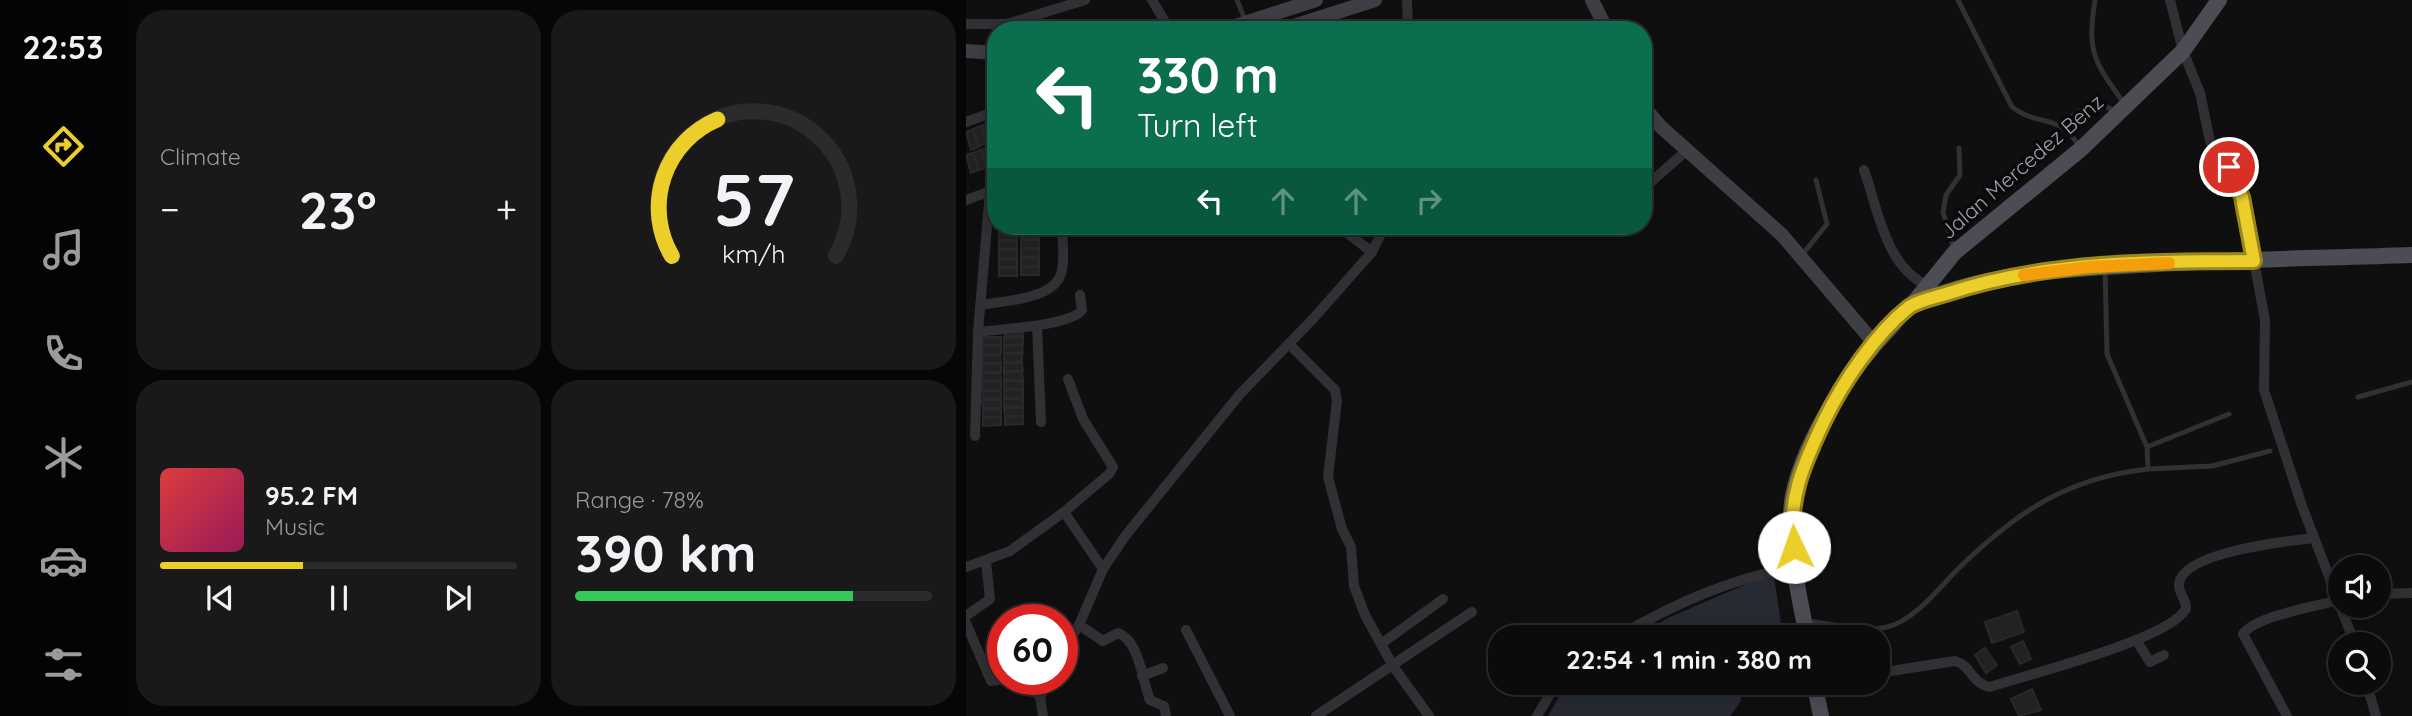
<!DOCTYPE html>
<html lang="en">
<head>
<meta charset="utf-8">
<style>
	body { margin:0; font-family:Quicksand,sans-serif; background:#19191a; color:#f1f3f6; height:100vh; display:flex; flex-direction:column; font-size:26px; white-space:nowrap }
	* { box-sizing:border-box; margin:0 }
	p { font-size:23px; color:#9a9b9d }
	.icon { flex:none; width:38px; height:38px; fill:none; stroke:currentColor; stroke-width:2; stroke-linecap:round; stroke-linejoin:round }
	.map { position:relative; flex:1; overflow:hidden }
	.drawer { display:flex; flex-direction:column; gap:10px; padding:10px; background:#060607; width:840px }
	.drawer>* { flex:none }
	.hud { position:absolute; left:21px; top:21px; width:665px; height:214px; border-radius:28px; box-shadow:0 4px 18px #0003,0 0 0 2px #2b2b2d; background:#0b6e4f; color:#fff; overflow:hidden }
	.controls { position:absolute; left:1362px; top:555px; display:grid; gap:14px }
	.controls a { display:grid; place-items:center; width:63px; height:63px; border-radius:50%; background:#0b0b0c; box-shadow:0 4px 18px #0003,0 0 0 2px #2b2b2d; font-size:35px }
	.speed { position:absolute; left:21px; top:604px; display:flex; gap:14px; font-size:35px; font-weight:700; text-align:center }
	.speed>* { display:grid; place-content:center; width:91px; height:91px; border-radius:50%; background:#0b0b0c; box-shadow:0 4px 18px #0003,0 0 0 2px #2b2b2d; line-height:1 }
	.speed .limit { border:10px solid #d22; background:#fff; color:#111 }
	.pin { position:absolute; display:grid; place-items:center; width:60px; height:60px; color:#fff; margin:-30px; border:4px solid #fff; border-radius:50%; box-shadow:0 2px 7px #0007 }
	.me { position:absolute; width:77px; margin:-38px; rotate:357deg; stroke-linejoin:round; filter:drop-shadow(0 0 5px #0008) }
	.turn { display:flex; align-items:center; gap:24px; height:147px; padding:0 35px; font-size:32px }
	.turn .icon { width:91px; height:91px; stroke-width:2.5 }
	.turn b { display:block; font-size:49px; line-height:60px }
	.lanes { display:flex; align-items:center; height:66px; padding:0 35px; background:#0003; justify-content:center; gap:35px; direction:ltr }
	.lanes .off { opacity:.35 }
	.big { font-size:52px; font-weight:700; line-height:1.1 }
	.drawer .tile { flex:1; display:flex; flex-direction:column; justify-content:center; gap:10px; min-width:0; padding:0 24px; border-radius:28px; background:#19191a }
	.drawer .dial { align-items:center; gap:0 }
	.dial svg { height:182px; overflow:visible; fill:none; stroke:#2b2b2d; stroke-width:7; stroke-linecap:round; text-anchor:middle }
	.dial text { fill:#f1f3f6; stroke:none }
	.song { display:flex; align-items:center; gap:21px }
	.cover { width:84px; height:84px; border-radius:10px; background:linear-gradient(135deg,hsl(0 70% 55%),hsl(330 70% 35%)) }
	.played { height:7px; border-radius:4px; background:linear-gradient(90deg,#ecce2b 40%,#2b2b2d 40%) }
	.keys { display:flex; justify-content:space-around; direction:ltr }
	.heat { display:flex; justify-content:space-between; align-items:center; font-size:38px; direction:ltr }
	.charge { height:10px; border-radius:5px; background:linear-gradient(90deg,#34c759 78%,#2b2b2d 0) }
	.drawer .tiles { flex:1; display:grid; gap:10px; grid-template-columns:repeat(2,1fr) }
	.trip { position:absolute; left:522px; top:625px; width:402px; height:70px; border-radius:28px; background:#0b0b0c; box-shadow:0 4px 18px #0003,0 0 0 2px #2b2b2d; font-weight:700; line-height:70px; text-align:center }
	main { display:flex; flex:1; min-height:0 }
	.tab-bar { display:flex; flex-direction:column; width:126px; justify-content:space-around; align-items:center; background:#040405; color:#9a9b9d }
	.tab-bar .icon { width:49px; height:49px }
	.tab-bar .current { color:#ecce2b }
	.tab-bar b { font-size:32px; color:#f1f3f6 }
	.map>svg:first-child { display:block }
	.water { fill:#262b33 }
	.building { fill:#222224; stroke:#29292c; stroke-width:2 }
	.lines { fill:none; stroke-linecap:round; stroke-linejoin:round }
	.lane { stroke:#303035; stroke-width:5 }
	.street { stroke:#303035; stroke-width:10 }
	.secondary { stroke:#3e3e45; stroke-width:14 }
	.primary { stroke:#4c4c54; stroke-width:16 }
	.route-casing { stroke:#99861c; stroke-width:18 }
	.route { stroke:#ecce2b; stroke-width:12 }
	.slow { stroke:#f59e0b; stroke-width:12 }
	.labels { text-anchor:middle; stroke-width:7; stroke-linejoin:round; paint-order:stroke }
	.street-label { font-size:21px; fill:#a0a2b1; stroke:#0a0a0b }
</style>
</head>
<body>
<main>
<nav class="tab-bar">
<b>22:53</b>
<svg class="icon current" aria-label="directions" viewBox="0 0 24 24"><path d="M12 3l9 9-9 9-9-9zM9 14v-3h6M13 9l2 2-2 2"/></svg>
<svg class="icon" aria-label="music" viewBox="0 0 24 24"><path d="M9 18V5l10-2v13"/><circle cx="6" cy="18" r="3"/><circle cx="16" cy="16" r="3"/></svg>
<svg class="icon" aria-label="phone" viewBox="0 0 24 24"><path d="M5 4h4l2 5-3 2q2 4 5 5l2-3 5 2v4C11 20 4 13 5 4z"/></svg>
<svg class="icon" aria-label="climate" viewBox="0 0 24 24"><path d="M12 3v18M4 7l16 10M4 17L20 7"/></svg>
<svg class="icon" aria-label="car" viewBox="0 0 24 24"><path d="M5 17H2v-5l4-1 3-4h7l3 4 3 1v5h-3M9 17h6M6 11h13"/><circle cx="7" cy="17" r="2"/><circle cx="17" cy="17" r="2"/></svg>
<svg class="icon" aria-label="filters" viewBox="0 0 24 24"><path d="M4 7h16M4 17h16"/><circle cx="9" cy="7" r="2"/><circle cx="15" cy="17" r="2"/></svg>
</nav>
<section class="drawer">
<div class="tiles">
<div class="tile"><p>Climate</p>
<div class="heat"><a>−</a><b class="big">23°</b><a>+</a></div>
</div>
<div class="tile dial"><svg viewBox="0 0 100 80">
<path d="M14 69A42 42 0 1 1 86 69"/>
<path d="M14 69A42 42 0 0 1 34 9" stroke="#ecce2b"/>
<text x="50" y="56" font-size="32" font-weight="700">57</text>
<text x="50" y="72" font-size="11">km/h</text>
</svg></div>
<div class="tile">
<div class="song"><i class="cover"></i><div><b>95.2 FM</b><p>Music</p></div></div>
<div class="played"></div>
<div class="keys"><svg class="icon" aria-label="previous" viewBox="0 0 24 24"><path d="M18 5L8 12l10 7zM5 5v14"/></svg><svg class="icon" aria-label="pause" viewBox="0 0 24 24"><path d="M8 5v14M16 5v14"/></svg><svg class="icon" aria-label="next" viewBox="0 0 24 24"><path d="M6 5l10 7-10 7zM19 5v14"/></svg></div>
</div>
<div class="tile"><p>Range · 78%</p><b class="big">390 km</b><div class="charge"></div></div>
</div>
</section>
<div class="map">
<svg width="1446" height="716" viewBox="0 0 1446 716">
	<rect width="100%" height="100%" fill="#0f0f10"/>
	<g class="water">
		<polygon points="801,575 808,577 817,636 669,637 702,618"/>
		<polygon points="602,682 775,683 775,701 764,716 582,716"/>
	</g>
	<g class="building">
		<polygon points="30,120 30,139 24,123"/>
		<polygon points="22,123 29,140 22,143 15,126"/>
		<polygon points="14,126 21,143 13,146 7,129"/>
		<polygon points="6,130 13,147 5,150 0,132"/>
		<polygon points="30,144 30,163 23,146"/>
		<polygon points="23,147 29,164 22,167 15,150"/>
		<polygon points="14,150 21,167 14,170 7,153"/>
		<polygon points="6,153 13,170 5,173 0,155"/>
		<rect x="33" y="226" width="18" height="5"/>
		<rect x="55" y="226" width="18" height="4"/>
		<rect x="55" y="231" width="18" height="8"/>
		<rect x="33" y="232" width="18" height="8"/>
		<rect x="55" y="240" width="18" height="8"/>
		<rect x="33" y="241" width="18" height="8"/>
		<rect x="55" y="249" width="18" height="8"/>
		<rect x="33" y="250" width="18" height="8"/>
		<rect x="55" y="258" width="18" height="8"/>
		<rect x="33" y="259" width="18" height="8"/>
		<rect x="55" y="267" width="18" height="8"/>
		<rect x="33" y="268" width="18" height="8"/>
		<polygon points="57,328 57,336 39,336 39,329"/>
		<rect x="16" y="337" width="19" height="8"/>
		<rect x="38" y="337" width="19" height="8"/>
		<polygon points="38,345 56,345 57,353 38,353"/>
		<rect x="16" y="346" width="19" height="8"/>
		<rect x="38" y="354" width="18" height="8"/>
		<polygon points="16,355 34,355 35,363 16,363"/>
		<polygon points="38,363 56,363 57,371 38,371"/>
		<rect x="16" y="364" width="19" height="8"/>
		<polygon points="38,372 56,372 57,380 38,380"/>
		<polygon points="16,373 34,373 35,381 16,381"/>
		<rect x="38" y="381" width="19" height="8"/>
		<rect x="16" y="382" width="19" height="8"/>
		<rect x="38" y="390" width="19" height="8"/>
		<polygon points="16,391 35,391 35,399 17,399"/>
		<polygon points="38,399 57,399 57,406 38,407"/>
		<polygon points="16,400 35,400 35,407 17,408"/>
		<polygon points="38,408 57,408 57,416 39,416"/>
		<rect x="17" y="409" width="18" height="8"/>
		<polygon points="57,416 57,424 39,425 39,417"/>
		<polygon points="35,417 35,425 17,426 17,418"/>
		<polygon points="1051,611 1058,632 1026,643 1019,622"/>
		<polygon points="1057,641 1065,659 1054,664 1045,647"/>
		<polygon points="1019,648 1031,665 1020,673 1009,655"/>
		<polygon points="1066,689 1075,710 1053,716 1045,699"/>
	</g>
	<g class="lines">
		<g class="lane">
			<polyline points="271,0 279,20"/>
			<path d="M992,0L1046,107C1073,128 1095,112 1113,147"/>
			<path d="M1129,0C1121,51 1127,61 1158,103"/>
			<polyline points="1095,124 1129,100 1150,112"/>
			<polyline points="988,249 977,212 980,195 994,175 993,148"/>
			<polyline points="836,255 861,224 850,180"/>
			<polyline points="1392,397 1446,382"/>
			<polyline points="1181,447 1263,414"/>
			<polyline points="1182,469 1246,466 1304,451"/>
			<path d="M841,621C862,623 902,633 921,627C948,621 973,588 991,570C1049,513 1100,478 1182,469L1181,447L1141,354L1139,268"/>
		</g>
		<g class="street">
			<polyline points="186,0 204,30"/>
			<polyline points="441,0 442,30"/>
			<polyline points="1204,0 1217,51 1234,93 1244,141 1263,167 1276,197 1299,320 1298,390 1336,506 1374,605"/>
			<polyline points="0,24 41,24 119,0"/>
			<polyline points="451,30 476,24 482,30"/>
			<polyline points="0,122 30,111"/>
			<path d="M898,170C912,209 919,265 960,285"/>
			<polyline points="677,189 720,151"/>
			<polyline points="0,200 30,189"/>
			<polyline points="372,226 406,252"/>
			<path d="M16,305C40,300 91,300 96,270C99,256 96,240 96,226"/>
			<polyline points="71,326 75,422"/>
			<path d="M12,332C34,329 104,326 116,310L114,295"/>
			<polyline points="323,344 369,390 371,401 362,477 376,529 385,547 388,586 399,615 427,666 463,716"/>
			<polyline points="9,436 12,332 24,191"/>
			<polyline points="98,512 143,474 147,467 117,419 102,379"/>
			<polyline points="0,567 44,551 98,512 137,569"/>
			<polyline points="1412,594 1446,593"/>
			<polyline points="1374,606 1389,644"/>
			<polyline points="0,616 24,599 20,561"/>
			<polyline points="0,623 25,681 39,679"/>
			<path d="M113,625L137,641L152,633C174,641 176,681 184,700L198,706L200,716"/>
			<polyline points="220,630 264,716"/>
			<path d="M651,637C708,604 765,578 830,567"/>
			<polyline points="1170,640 1184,662 1198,655"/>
			<polyline points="415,644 477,599"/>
			<polyline points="96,653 113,625 137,569 160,535 274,394 346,320 406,252 419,226"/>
			<path d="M912,673L989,661C1005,665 1006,684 1024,687C1063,674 1202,640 1220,609C1221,600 1212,593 1213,584C1216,552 1322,541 1347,538"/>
			<polyline points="176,676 197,668"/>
			<polyline points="60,679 74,697"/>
			<polyline points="1400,682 1410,716"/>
			<polyline points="77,716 74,697 83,679"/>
			<polyline points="350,716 506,612"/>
			<polyline points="571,716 591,682"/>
			<path d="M1321,716L1277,634C1290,616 1351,606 1374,600"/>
		</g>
		<g class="secondary">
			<polyline points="626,0 641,30"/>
			<polyline points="257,30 350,0"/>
			<polyline points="315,30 409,0"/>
			<polyline points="0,51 30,53"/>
			<polyline points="677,106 695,127 816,235 909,344"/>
		</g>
		<g class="primary">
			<polyline points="945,306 989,252 1115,149 1217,51 1253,0"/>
			<path d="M841,637C833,593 819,540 827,495C839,438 885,368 925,327C931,320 939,309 947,305C1023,270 1110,269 1192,264C1276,259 1361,258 1446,255"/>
			<polyline points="848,682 855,716"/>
		</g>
	</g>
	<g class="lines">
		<defs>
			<path id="route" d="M828,547C821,500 838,463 858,421C877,382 909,334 943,307C953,300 971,297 983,293C1081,261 1187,261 1288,261L1276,197L1263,167"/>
		</defs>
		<use href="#route" class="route-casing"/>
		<use href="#route" class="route"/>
		<polyline class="slow" points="1058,275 1124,267 1203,263"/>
	</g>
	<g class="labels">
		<g class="street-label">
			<text transform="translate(1056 167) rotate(-41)" y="7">Jalan Mercedez Benz</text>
		</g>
	</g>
</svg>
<div class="controls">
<a><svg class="icon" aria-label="sound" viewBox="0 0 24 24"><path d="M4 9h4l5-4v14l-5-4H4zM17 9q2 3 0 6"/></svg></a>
<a><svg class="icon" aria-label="search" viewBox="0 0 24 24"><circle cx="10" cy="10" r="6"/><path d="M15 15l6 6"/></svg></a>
</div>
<div class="speed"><div class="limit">60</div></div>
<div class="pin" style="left:1263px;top:167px;background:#d93025"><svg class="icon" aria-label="arrive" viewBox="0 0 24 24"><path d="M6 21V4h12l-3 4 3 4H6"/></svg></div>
<svg class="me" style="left:828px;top:547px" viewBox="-20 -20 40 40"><circle r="19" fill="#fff"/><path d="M0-13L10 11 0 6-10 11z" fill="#ecce2b"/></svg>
<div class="trip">22:54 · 1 min · 380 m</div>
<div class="hud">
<div class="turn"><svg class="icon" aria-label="left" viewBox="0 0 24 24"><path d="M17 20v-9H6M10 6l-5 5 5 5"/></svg><div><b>330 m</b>Turn left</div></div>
<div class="lanes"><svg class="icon" aria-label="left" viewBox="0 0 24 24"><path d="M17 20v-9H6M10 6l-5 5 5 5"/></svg><svg class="icon off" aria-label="ahead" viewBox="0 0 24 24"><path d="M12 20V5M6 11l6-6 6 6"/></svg><svg class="icon off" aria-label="ahead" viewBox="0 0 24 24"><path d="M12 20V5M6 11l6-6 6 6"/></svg><svg class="icon off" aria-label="right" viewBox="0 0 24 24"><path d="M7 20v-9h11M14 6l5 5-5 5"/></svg></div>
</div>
</div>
</main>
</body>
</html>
